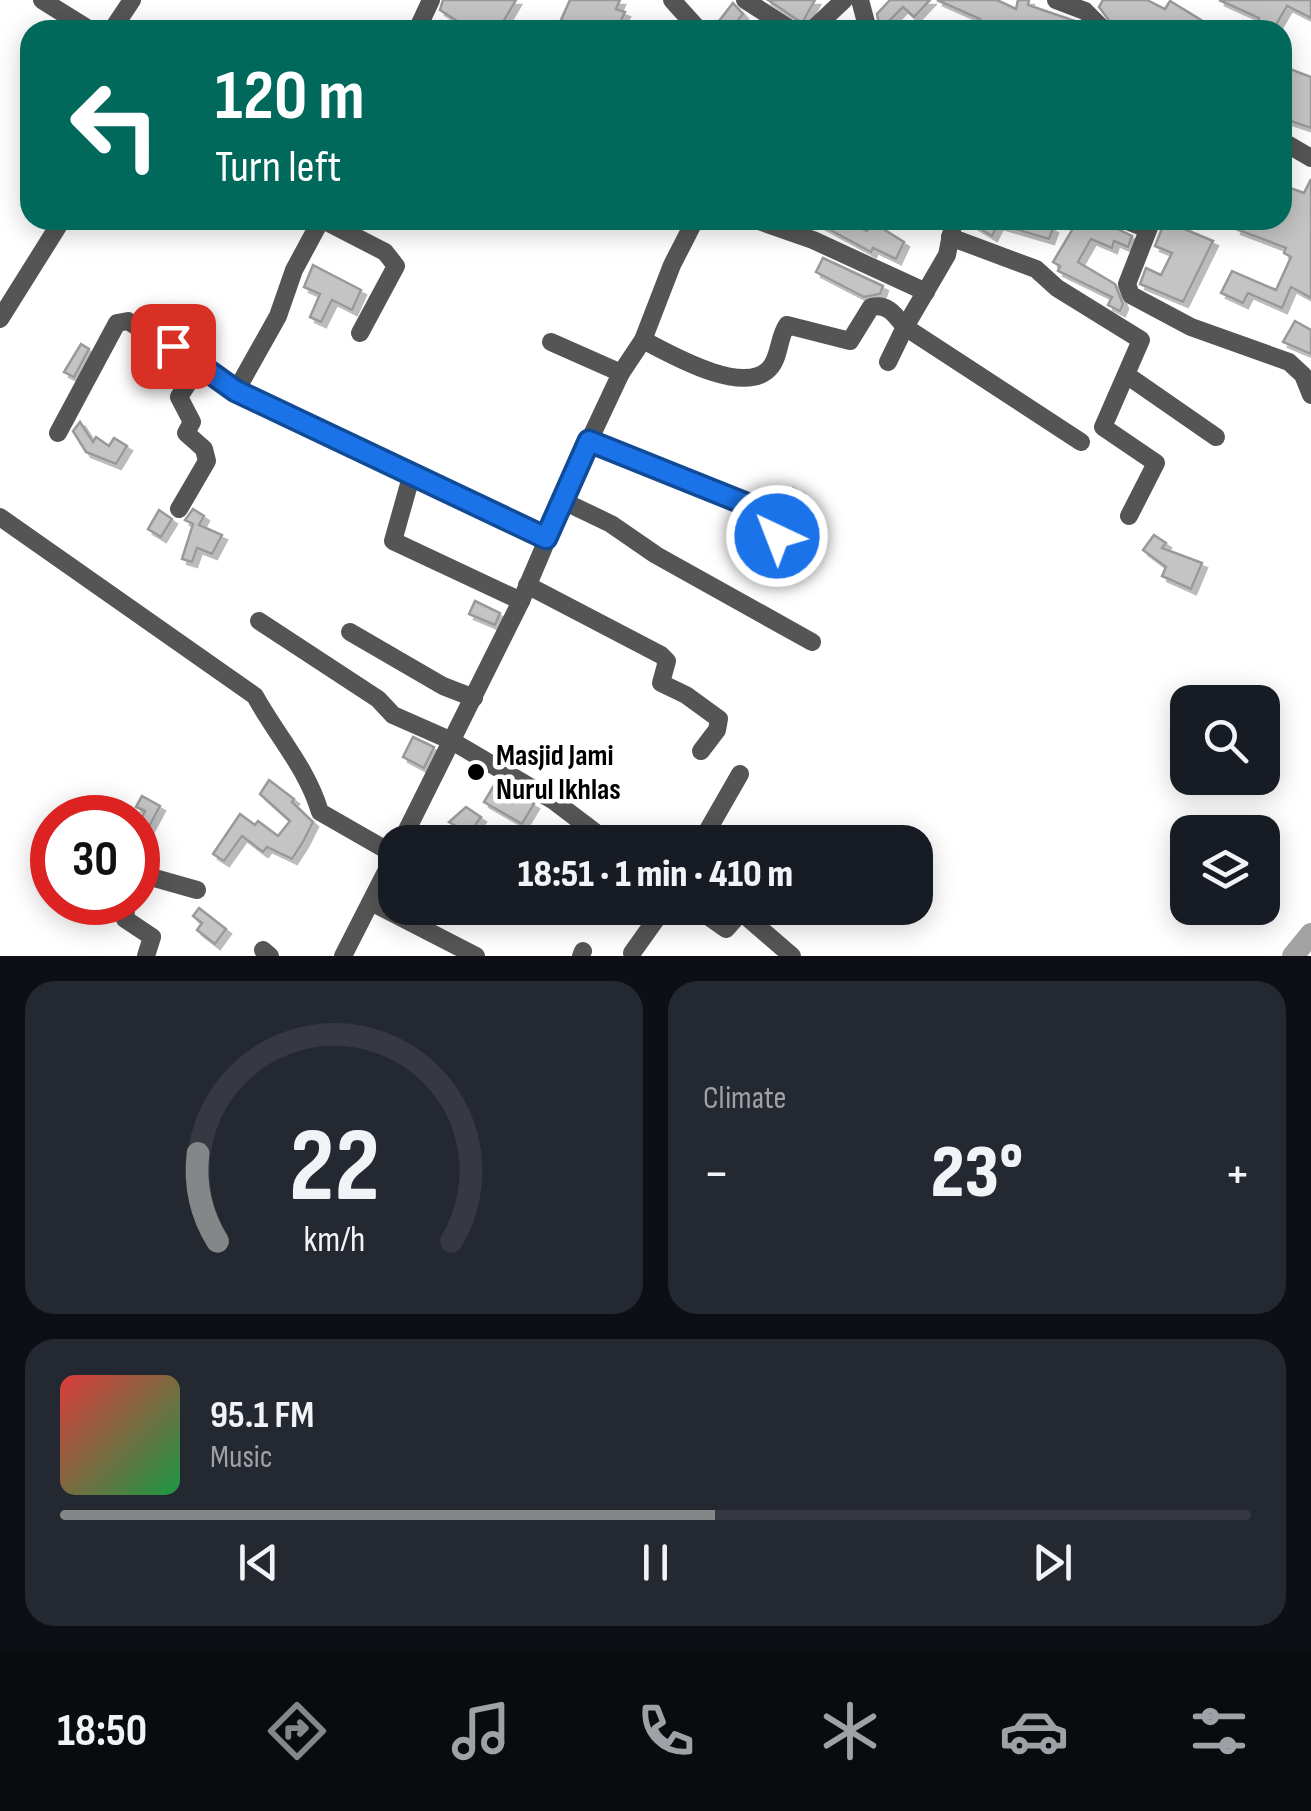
<!DOCTYPE html>
<html lang="en">
<head>
<meta charset="utf-8">
<style>
	body { margin:0; font-family:"Sofia Sans Condensed",sans-serif; background:#242831; color:#f1f3f6; height:100vh; display:flex; flex-direction:column; font-size:38px; white-space:nowrap }
	* { box-sizing:border-box; margin:0 }
	p { font-size:32px; color:#9ea1a6 }
	.icon { flex:none; width:55px; height:55px; fill:none; stroke:currentColor; stroke-width:2; stroke-linecap:round; stroke-linejoin:round }
	.map { position:relative; height:956px; overflow:hidden }
	.panel { display:flex; flex-direction:column; gap:25px; padding:25px; background:#0d0f14; flex:1 }
	.panel>* { flex:none }
	.guide { position:absolute; left:20px; top:20px; width:1272px; height:210px; border-radius:30px; box-shadow:0 5px 25px #0003; background:#00695c; color:#fff; overflow:hidden }
	.fabs { position:absolute; left:1170px; top:685px; display:grid; gap:20px }
	.fabs a { display:grid; place-items:center; width:110px; height:110px; border-radius:20px; background:#171b24; box-shadow:0 5px 25px #0003; font-size:50px }
	.speed { position:absolute; left:30px; top:795px; display:flex; gap:20px; font-size:50px; font-weight:700; text-align:center }
	.speed>* { display:grid; place-content:center; width:130px; height:130px; border-radius:50%; background:#171b24; box-shadow:0 5px 25px #0003; line-height:1 }
	.speed .limit { border:15px solid #d22; background:#fff; color:#111 }
	.pin { position:absolute; display:grid; place-items:center; width:85px; height:85px; color:#fff; margin:-42px; border-radius:20px; box-shadow:0 5px 15px #0006 }
	.me { position:absolute; width:110px; margin:-55px; rotate:317deg; stroke-linejoin:round; filter:drop-shadow(0 0 8px #0008) }
	.turn { display:flex; align-items:center; gap:35px; height:210px; padding:0 30px; font-size:45px }
	.turn .icon { width:130px; height:130px; stroke-width:2.5 }
	.turn b { display:block; font-size:70px; line-height:85px }
	.big { font-size:75px; font-weight:800; line-height:1.1 }
	.panel .card { flex:1; display:flex; flex-direction:column; justify-content:center; gap:15px; min-width:0; padding:0 35px; border-radius:30px; background:#242831 }
	.panel .dial { align-items:center; gap:0 }
	.dial svg { height:260px; overflow:visible; fill:none; stroke:#363941; stroke-width:7; stroke-linecap:round; text-anchor:middle }
	.dial text { fill:#f1f3f6; stroke:none }
	.song { display:flex; align-items:center; gap:30px }
	.cover { width:120px; height:120px; border-radius:15px; background:linear-gradient(135deg,hsl(0 70% 55%),hsl(140 70% 35%)) }
	.played { height:10px; border-radius:5px; background:linear-gradient(90deg,#858687 55%,#363941 55%) }
	.keys { display:flex; justify-content:space-around; direction:ltr }
	.heat { display:flex; justify-content:space-between; align-items:center; font-size:55px; direction:ltr }
	.panel .tiles { flex:1; display:grid; gap:25px; grid-template-columns:1fr 1fr }
	.card:last-child { grid-column:span 2 }
	.trip { position:absolute; left:378px; top:825px; width:555px; height:100px; border-radius:30px; background:#171b24; box-shadow:0 5px 25px #0003; font-weight:800; line-height:100px; text-align:center }
	.dock { display:flex; height:160px; justify-content:space-around; align-items:center; background:#090b0e; color:#9ea1a6 }
	.dock .icon { width:70px; height:70px }
	.dock .current { color:#858687 }
	.dock b { font-size:45px; color:#f1f3f6 }
	.map>svg:first-child { display:block }
	.lines { fill:none; stroke-linecap:round; stroke-linejoin:round }
	.river { stroke:#a3a3a3; stroke-width:22 }
	.building { fill:#c4c4c4; stroke:#999; stroke-width:2.5; filter:url(#shadow) }
	.minor { stroke:#555; stroke-width:18 }
	.route-casing { stroke:#114b97; stroke-width:25 }
	.route { stroke:#1a73e8; stroke-width:18 }
	.poi-dot { fill:#000; stroke:#fff; stroke-width:4 }
	.labels { text-anchor:middle; stroke-width:9; stroke-linejoin:round; paint-order:stroke }
	.poi-label { font-size:30px; font-weight:bold; fill:#000; stroke:#fff; text-anchor:start }
</style>
</head>
<body>
<div class="map">
<svg width="1311" height="956" viewBox="0 0 1311 956">
	<defs>
		<filter id="shadow"><feDropShadow dx="5" dy="5" stdDeviation="0" flood-color="#0004"/></filter>
	</defs>
	<rect width="100%" height="100%" fill="#fff"/>
	<g class="lines">
		<polyline class="river" points="1293,956 1311,934"/>
	</g>
	<g class="building">
		<polygon points="443,0 516,0 503,22 518,30 480,30 460,23 440,10"/>
		<polygon points="570,0 620,0 616,9 625,12 617,30 583,30 561,20"/>
		<polygon points="768,0 815,0 802,23"/>
		<polygon points="890,0 930,0 914,17 903,7 886,24 895,30 880,30 877,14"/>
		<polygon points="937,0 997,0 1016,9 1018,0 1029,0 1028,5 1078,22 1086,30 1040,25 1039,30 974,30 980,19"/>
		<polygon points="1103,0 1147,0 1165,9 1170,1 1201,20 1195,30 1116,30 1099,7"/>
		<polygon points="1219,0 1311,0 1311,18 1287,6 1273,30 1253,30 1259,18"/>
		<polygon points="733,3 743,14 730,30 712,30"/>
		<polygon points="1282,66 1311,77 1311,128 1282,118"/>
		<polygon points="1311,179 1311,298 1291,287 1282,308 1248,293 1243,303 1221,293 1232,271 1276,290 1291,257 1284,253 1286,248 1236,229 1240,220 1282,220 1282,185 1304,193"/>
		<polygon points="812,220 843,220 867,231 872,222 904,242 896,259 873,248 871,252"/>
		<polygon points="966,220 1052,220 1049,226 1053,228 1049,239 998,224 992,236"/>
		<polygon points="1078,220 1108,225 1113,220 1116,228 1132,236 1128,247 1114,241 1112,248 1091,239 1078,262 1115,284 1123,304 1120,311 1108,305 1112,297 1058,271 1060,266 1053,262"/>
		<polygon points="1165,221 1213,241 1183,302 1140,284 1146,268 1161,275 1172,253 1155,246"/>
		<polygon points="823,258 883,286 880,294 864,297 816,272"/>
		<polygon points="313,265 361,290 352,310 332,300 321,322 310,317 320,294 304,287"/>
		<polygon points="1295,321 1311,330 1311,354 1283,342"/>
		<polygon points="81,344 89,349 74,377 64,372"/>
		<polygon points="80,422 93,442 96,437 109,446 114,438 127,446 116,464 86,452 73,431"/>
		<polygon points="793,488 805,494 795,517 783,510"/>
		<polygon points="193,509 204,516 199,525 222,535 212,554 197,548 192,562 182,559 193,524 185,520"/>
		<polygon points="159,510 172,519 161,537 148,529"/>
		<polygon points="1154,535 1166,543 1162,548 1202,563 1191,589 1162,576 1166,567 1143,550"/>
		<polygon points="475,601 500,613 495,625 469,614"/>
		<polygon points="413,737 434,747 424,768 403,757"/>
		<polygon points="269,780 294,799 292,802 313,822 303,842 292,859 267,847 263,852 242,836 224,861 213,854 240,814 255,825 258,821 278,836 290,821 260,794"/>
		<polygon points="496,782 534,804 522,824 484,802"/>
		<polygon points="142,796 160,806 138,847 138,826 145,811 136,807"/>
		<polygon points="466,807 481,817 467,837 475,842 441,842 454,825 449,822"/>
		<polygon points="199,908 226,929 215,944 197,930 202,923 193,916"/>
	</g>
	<g class="lines">
		<g class="minor">
			<polyline points="42,0 90,30"/>
			<polyline points="672,0 699,30"/>
			<polyline points="745,0 792,30"/>
			<polyline points="860,0 868,30"/>
			<polyline points="1056,0 1085,11 1104,30"/>
			<polyline points="112,30 132,0"/>
			<polyline points="417,30 431,0"/>
			<polyline points="812,30 844,0"/>
			<polyline points="1282,141 1311,158"/>
			<polyline points="323,220 385,252 396,266 360,333"/>
			<polyline points="756,220 813,240 926,292"/>
			<polyline points="954,220 947,255 905,327 1081,442"/>
			<polyline points="1125,220 1148,229"/>
			<polyline points="1152,220 1127,284 1131,295 1191,327 1289,362 1303,375 1311,395"/>
			<polyline points="950,237 1036,269 1057,288 1141,340 1103,427 1156,463 1129,516"/>
			<polyline points="0,319 62,220"/>
			<path d="M643,340C670,354 742,396 769,369C780,358 778,338 787,325L850,341L871,307C888,303 895,315 905,327L888,362"/>
			<polyline points="551,342 621,373"/>
			<polyline points="1128,376 1216,437"/>
			<polyline points="236,391 278,316 294,270 321,220"/>
			<polyline points="58,433 117,323 128,321 236,391 546,538"/>
			<polyline points="589,441 771,514 778,527 771,552"/>
			<polyline points="411,477 393,541 521,601"/>
			<polyline points="563,501 611,524 656,555 812,642"/>
			<polyline points="179,509 207,461 204,449 186,433 192,422 179,397 199,366"/>
			<path d="M0,517L255,696C277,736 307,768 320,812L395,855"/>
			<polyline points="527,585 661,655 667,661 661,683 686,695 719,719 717,730 701,751"/>
			<polyline points="259,621 378,699 393,715 452,741 554,801 608,842"/>
			<polyline points="350,632 443,686 474,698"/>
			<polyline points="401,842 521,601 589,441 621,373 643,340 672,265 695,220"/>
			<polyline points="701,842 740,774"/>
			<polyline points="138,887 151,877 197,890"/>
			<polyline points="127,902 125,919 152,937 146,956"/>
			<polyline points="371,902 476,956"/>
			<polyline points="696,908 726,929 741,912 792,956"/>
			<polyline points="263,950 270,956"/>
			<polyline points="632,953 664,908"/>
			<polyline points="343,956 395,854"/>
			<polyline points="581,956 583,951"/>
		</g>
	</g>
	<g class="lines">
		<defs>
			<polyline id="route" points="173,346 236,391 546,538 589,441 771,514 776,519 777,536"/>
		</defs>
		<use href="#route" class="route-casing"/>
		<use href="#route" class="route"/>
	</g>
	<circle class="poi-dot" cx="476" cy="772" r="10"/>
	<g class="labels">
		<g class="poi-label">
			<text x="496" y="765">Masjid Jami<tspan x="496" dy="34">Nurul Ikhlas</tspan></text>
		</g>
	</g>
</svg>
<div class="fabs">
<a><svg class="icon" aria-label="search" viewBox="0 0 24 24"><circle cx="10" cy="10" r="6"/><path d="M15 15l6 6"/></svg></a>
<a><svg class="icon" aria-label="layers" viewBox="0 0 24 24"><path d="M12 4l9 5-9 5-9-5zM3 14l9 5 9-5"/></svg></a>
</div>
<div class="speed"><div class="limit">30</div></div>
<div class="pin" style="left:173px;top:346px;background:#d93025"><svg class="icon" aria-label="arrive" viewBox="0 0 24 24"><path d="M6 21V4h12l-3 4 3 4H6"/></svg></div>
<svg class="me" style="left:777px;top:536px" viewBox="-20 -20 40 40"><circle r="17" fill="#1a73e8" stroke="#fff" stroke-width="3"/><path d="M0-11L8 9 0 5-8 9z" fill="#fff"/></svg>
<div class="trip">18:51 · 1 min · 410 m</div>
<div class="guide">
<div class="turn"><svg class="icon" aria-label="left" viewBox="0 0 24 24"><path d="M17 20v-9H6M10 6l-5 5 5 5"/></svg><div><b>120 m</b>Turn left</div></div>
</div>
</div>
<section class="panel">
<div class="tiles">
<div class="card dial"><svg viewBox="0 0 100 80">
<path d="M14 69A42 42 0 1 1 86 69"/>
<path d="M14 69A42 42 0 0 1 8 42" stroke="#858687"/>
<text x="50" y="56" font-size="32" font-weight="700">22</text>
<text x="50" y="72" font-size="11">km/h</text>
</svg></div>
<div class="card"><p>Climate</p>
<div class="heat"><a>−</a><b class="big">23°</b><a>+</a></div>
</div>
<div class="card">
<div class="song"><i class="cover"></i><div><b>95.1 FM</b><p>Music</p></div></div>
<div class="played"></div>
<div class="keys"><svg class="icon" aria-label="previous" viewBox="0 0 24 24"><path d="M18 5L8 12l10 7zM5 5v14"/></svg><svg class="icon" aria-label="pause" viewBox="0 0 24 24"><path d="M8 5v14M16 5v14"/></svg><svg class="icon" aria-label="next" viewBox="0 0 24 24"><path d="M6 5l10 7-10 7zM19 5v14"/></svg></div>
</div>
</div>
</section>
<nav class="dock">
<b>18:50</b>
<svg class="icon current" aria-label="directions" viewBox="0 0 24 24"><path d="M12 3l9 9-9 9-9-9zM9 14v-3h6M13 9l2 2-2 2"/></svg>
<svg class="icon" aria-label="music" viewBox="0 0 24 24"><path d="M9 18V5l10-2v13"/><circle cx="6" cy="18" r="3"/><circle cx="16" cy="16" r="3"/></svg>
<svg class="icon" aria-label="phone" viewBox="0 0 24 24"><path d="M5 4h4l2 5-3 2q2 4 5 5l2-3 5 2v4C11 20 4 13 5 4z"/></svg>
<svg class="icon" aria-label="climate" viewBox="0 0 24 24"><path d="M12 3v18M4 7l16 10M4 17L20 7"/></svg>
<svg class="icon" aria-label="car" viewBox="0 0 24 24"><path d="M5 17H2v-5l4-1 3-4h7l3 4 3 1v5h-3M9 17h6M6 11h13"/><circle cx="7" cy="17" r="2"/><circle cx="17" cy="17" r="2"/></svg>
<svg class="icon" aria-label="filters" viewBox="0 0 24 24"><path d="M4 7h16M4 17h16"/><circle cx="9" cy="7" r="2"/><circle cx="15" cy="17" r="2"/></svg>
</nav>
</body>
</html>
